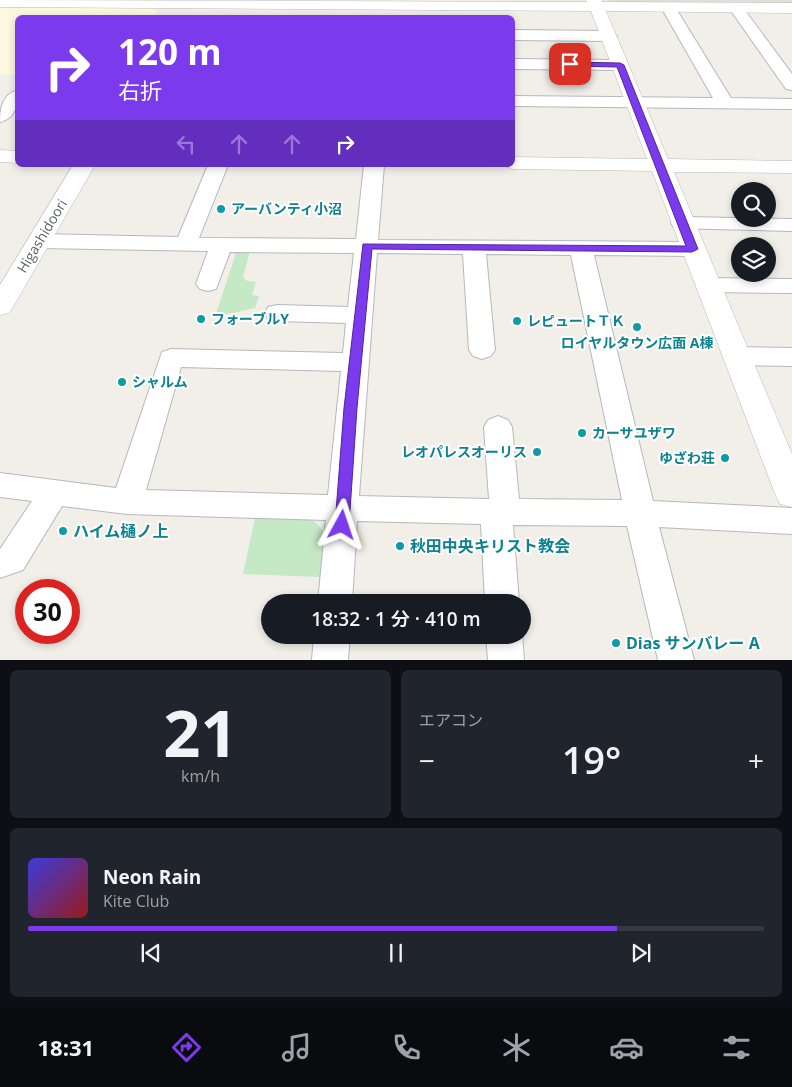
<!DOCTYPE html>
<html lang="ja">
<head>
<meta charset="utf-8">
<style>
	body { margin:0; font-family:"Open Sans","Noto Sans JP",sans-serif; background:#20242c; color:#f1f3f6; height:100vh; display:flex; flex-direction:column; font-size:19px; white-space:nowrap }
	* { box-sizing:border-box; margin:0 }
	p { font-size:16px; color:#9ea1a6 }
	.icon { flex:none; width:28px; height:28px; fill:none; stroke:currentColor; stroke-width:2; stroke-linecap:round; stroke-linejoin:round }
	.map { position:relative; height:660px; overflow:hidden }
	.sheet { display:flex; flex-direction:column; gap:10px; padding:10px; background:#0d0f14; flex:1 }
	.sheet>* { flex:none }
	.guide { position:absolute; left:15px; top:15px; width:500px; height:152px; border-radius:8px; box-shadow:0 2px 8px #0003; background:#7c3aed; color:#fff; overflow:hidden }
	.fabs { position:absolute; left:731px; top:182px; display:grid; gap:10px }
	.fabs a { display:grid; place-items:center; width:45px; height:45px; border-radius:50%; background:#171b24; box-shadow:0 2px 8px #0003; font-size:25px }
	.speed { position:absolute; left:15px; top:579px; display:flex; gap:10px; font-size:25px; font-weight:700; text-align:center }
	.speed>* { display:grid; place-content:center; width:65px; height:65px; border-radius:50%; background:#171b24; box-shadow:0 2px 8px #0003; line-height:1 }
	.speed .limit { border:8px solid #d22; background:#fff; color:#111 }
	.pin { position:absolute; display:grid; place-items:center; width:42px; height:42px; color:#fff; margin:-21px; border-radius:10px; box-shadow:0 2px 8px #0006 }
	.me { position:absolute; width:55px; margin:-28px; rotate:5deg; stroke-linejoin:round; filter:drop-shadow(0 0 4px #0008) }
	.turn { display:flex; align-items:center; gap:18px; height:105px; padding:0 20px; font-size:22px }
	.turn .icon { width:65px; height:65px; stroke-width:2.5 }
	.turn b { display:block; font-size:35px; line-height:42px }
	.lanes { display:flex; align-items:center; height:48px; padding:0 20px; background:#0003; justify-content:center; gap:25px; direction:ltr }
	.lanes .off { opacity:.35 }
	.big { font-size:38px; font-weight:600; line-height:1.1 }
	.sheet .card { flex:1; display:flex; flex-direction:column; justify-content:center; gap:8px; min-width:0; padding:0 18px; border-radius:8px; background:#20242c }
	.sheet .dial { align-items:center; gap:0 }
	.dial b { font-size:65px; line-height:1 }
	.song { display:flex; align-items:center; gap:15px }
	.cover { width:60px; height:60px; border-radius:8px; background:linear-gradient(135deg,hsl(240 70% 55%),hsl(0 70% 35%)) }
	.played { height:5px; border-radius:2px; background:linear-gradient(90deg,#7c3aed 80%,#363941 80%) }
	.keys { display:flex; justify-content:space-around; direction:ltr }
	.heat { display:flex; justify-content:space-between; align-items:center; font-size:28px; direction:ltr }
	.sheet .tiles { flex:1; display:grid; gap:10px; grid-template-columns:1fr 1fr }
	.card:last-child { grid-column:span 2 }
	.trip { position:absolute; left:261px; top:594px; width:270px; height:50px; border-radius:25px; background:#171b24; box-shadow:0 2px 8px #0003; font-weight:600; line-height:50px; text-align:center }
	.dock { display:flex; height:80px; justify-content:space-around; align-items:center; background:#090b0e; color:#9ea1a6 }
	.dock .icon { width:35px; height:35px }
	.dock .selected { color:#7c3aed }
	.dock b { font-size:22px; color:#f1f3f6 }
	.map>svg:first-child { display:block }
	.commercial { fill:#fef7e0 }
	.education { fill:#e1ded6 }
	.green { fill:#c5e8c5 }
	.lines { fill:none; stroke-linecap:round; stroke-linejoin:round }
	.minor-casing { stroke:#b5b8bc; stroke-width:2 }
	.tertiary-casing { stroke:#b5b8bc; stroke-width:1 }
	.minor { fill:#fff; fill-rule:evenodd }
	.tertiary { fill:#fff; fill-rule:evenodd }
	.route { fill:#7c3aed; stroke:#51269a }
	.culture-dot { fill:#0f9aa8; stroke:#fff; stroke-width:2 }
	.labels { text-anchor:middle; stroke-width:4; stroke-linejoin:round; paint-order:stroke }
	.culture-label { font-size:14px; font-weight:bold; fill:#0d838f; stroke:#fff; text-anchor:start }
	.street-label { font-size:14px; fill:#5f6368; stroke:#fff }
	.near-culture-label { font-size:16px; font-weight:bold; fill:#0d838f; stroke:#fff; text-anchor:start }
</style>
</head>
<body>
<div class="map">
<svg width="792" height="660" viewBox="0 0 792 660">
	<rect width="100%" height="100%" fill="#f1efe8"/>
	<polygon class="commercial" points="0,4 147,6 157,11 153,18 18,18 17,75 0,74"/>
	<polygon class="education" points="607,0 792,0 792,6 615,5"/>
	<g class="green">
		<polygon points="238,247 251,248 243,277 247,281 256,282 252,295 259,296 255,308 215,317"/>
		<polygon points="255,518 313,520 326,534 321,577 243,574"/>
	</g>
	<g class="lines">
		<defs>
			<g id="minor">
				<polygon points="668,3 675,7 731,98 792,99 792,109 512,106 512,96 713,98 661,7"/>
				<polygon points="736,4 741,5 792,74 792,90 786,89 729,8"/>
				<polygon points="512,30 609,31 617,36 609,41 512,40"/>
				<polygon points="512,59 620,60 628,65 620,70 512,69"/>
				<path d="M18,90C18,104 16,118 0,122C0,109 2,94 18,90Z"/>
				<path d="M208,165H228L199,238L356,239L364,165H384L378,240L693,242L701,244L704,249L701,254L693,256L594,255L653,501L792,508V534L659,527L694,660H658L627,526L513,525L519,602H485L481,524L357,521L352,602H318L326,520L127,514L62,506L23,570L0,578V549L32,501L0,497V473L116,488L162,352L171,349L343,353L346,323L277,321L268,319L265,313L268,307L277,305L348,307L354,253L230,252L216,289L208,291L200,289L196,284L208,251L39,248L31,246L28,241L31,236L39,234L178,237ZM377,253L463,254L469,350L473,356L482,359L491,356L495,350L486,254L571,255L622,500L519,499L512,427L508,420L498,416L488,420L484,427L489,499L359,496ZM181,367L341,371L328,495L146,490Z"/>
				<polygon points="682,217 792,219 792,231 674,228 671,223 674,218"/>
				<polygon points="708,278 792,279 792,293 708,292 700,290 696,285 700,280"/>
				<polygon points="737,347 792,348 792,366 737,365 728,362 724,356 728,350"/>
				<polygon points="314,635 350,635 348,660 312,660"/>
				<polygon points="486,635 522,635 524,660 488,660"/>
			</g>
			<g id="tertiary">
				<polygon points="0,0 587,2 586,0 602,0 602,2 792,3 792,13 606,11 668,159 792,161 792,173 674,172 792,454 792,507 780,504 775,494 652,171 512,169 503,165 512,165 512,157 647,159 591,11 0,7"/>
				<polygon points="0,150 18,151 18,163 0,162"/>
				<polygon points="73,165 95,165 13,307 9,313 0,315 0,285"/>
			</g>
		</defs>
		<use href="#minor" class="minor-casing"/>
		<use href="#tertiary" class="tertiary-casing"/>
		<use href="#minor" class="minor"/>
		<use href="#tertiary" class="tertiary"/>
	</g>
	<polygon class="route" points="570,62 620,63 624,65 698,249 692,252 372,249 357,408 349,525 347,529 337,529 335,525 344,408 363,244 686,246 617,67 568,66 566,64"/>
	<g class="culture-dot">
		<circle cx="221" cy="209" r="5"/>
		<circle cx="201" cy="319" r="5"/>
		<circle cx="517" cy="321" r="5"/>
		<circle cx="637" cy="327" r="5"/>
		<circle cx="122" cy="382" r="5"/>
		<circle cx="582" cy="433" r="5"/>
		<circle cx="537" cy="452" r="5"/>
		<circle cx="725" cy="458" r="5"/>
		<circle cx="63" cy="531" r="5"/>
		<circle cx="400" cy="546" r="5"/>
		<circle cx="616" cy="643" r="5"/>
	</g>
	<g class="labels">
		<g class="culture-label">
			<text x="231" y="214">アーバンティ小沼</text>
			<text x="211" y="324">フォーブルY</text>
			<text x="527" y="326">レピュートＴＫ</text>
			<text x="637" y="348" text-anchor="middle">ロイヤルタウン広面 A棟</text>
			<text x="132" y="387">シャルム</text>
			<text x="592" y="438">カーサユザワ</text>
			<text x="527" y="457" text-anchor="end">レオパレスオーリス</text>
			<text x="715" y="463" text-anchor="end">ゆざわ荘</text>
		</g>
		<g class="street-label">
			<text transform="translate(42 236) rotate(-59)" y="5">Higashidoori</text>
		</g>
		<g class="near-culture-label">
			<text x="73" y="537">ハイム樋ノ上</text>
			<text x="410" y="552">秋田中央キリスト教会</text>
			<text x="626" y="649">Dias サンバレー A</text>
		</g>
	</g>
</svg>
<div class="fabs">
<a><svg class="icon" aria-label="search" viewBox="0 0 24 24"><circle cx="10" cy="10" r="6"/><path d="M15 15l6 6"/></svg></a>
<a><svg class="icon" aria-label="layers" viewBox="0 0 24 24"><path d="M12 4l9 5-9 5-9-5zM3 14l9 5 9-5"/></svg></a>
</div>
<div class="speed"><div class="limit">30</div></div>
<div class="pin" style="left:570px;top:64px;background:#d93025"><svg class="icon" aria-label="arrive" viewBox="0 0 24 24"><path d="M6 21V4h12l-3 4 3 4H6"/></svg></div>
<svg class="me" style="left:342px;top:525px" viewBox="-20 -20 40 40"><path d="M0-17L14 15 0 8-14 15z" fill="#7c3aed" stroke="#fff" stroke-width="4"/></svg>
<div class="trip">18:32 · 1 分 · 410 m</div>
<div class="guide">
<div class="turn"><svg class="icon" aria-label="right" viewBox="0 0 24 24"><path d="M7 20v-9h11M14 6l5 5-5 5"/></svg><div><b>120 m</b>右折</div></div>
<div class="lanes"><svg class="icon off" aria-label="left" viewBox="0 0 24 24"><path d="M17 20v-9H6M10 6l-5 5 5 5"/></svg><svg class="icon off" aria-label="ahead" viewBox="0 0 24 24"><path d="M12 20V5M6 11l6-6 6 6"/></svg><svg class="icon off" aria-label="ahead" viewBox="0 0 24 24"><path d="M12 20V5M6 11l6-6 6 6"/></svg><svg class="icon" aria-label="right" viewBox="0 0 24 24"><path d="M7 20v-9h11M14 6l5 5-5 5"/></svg></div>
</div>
</div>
<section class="sheet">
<div class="tiles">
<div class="card dial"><b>21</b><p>km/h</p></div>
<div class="card"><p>エアコン</p>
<div class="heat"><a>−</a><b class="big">19°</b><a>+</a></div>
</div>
<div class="card">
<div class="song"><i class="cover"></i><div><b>Neon Rain</b><p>Kite Club</p></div></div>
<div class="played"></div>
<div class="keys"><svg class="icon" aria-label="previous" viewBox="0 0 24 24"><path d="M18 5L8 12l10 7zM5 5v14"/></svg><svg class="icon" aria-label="pause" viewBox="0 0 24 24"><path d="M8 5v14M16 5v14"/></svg><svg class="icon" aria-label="next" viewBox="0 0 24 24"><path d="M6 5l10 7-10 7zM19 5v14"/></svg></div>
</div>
</div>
</section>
<nav class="dock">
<b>18:31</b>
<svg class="icon selected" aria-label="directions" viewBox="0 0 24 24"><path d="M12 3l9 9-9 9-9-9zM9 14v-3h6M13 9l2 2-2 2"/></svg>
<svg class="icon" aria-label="music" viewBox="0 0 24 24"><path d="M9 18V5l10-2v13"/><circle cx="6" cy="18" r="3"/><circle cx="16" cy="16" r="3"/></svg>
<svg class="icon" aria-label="phone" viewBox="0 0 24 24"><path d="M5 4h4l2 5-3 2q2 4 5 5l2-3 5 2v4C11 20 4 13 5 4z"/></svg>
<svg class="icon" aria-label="climate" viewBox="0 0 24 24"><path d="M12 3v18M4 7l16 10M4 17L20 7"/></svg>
<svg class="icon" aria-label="car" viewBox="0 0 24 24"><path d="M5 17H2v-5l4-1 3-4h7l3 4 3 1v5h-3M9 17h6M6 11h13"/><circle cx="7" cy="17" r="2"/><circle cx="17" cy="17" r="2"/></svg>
<svg class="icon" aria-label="filters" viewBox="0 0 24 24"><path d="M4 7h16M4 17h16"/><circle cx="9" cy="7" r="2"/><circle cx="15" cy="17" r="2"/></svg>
</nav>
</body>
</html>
